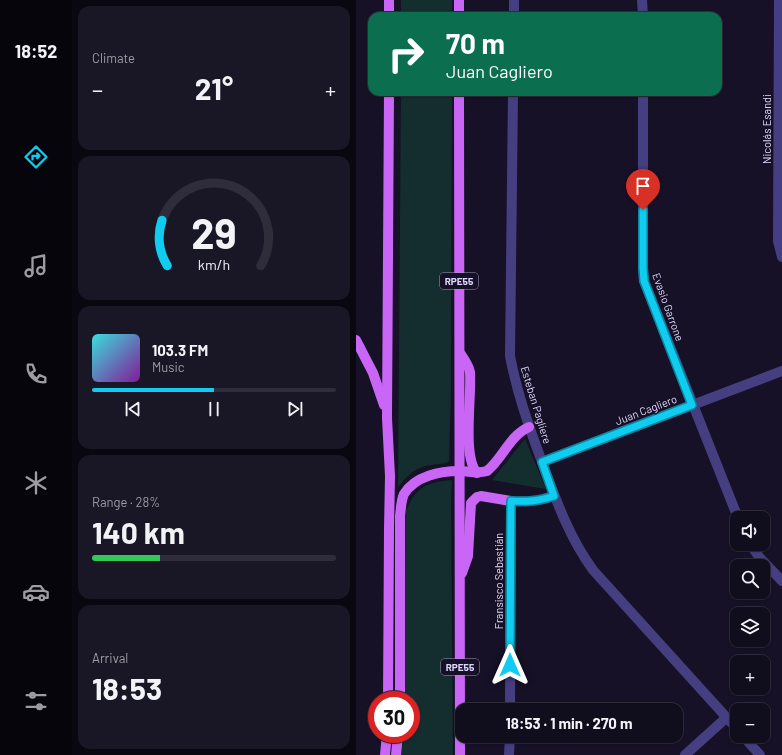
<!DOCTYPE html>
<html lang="en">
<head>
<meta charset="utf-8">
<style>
	body { margin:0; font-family:Barlow,sans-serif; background:#191625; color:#f1f3f6; height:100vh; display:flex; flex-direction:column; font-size:15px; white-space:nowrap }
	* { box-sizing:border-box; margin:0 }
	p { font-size:13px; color:#9c9ca3 }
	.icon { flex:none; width:22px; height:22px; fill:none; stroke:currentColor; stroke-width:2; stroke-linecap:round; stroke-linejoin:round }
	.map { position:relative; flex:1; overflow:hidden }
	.drawer { display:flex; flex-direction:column; gap:6px; padding:6px; background:#09070f; width:284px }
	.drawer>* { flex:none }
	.guide { position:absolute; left:12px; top:12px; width:354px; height:84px; border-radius:12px; box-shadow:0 1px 3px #0004,0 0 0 1px #302d3b; background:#0b6e4f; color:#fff; overflow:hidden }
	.buttons { position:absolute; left:374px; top:511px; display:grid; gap:8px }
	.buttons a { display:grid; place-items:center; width:40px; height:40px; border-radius:8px; background:#100d1c; box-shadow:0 1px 3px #0004,0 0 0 1px #302d3b; font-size:20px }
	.speed { position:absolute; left:12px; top:691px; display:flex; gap:8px; font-size:20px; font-weight:700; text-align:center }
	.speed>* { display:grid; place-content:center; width:52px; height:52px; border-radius:50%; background:#100d1c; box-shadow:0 1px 3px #0004,0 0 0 1px #302d3b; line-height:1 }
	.speed .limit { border:6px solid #d22; background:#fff; color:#111 }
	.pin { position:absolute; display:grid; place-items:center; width:34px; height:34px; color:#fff; margin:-41px -17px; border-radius:50% 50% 50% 0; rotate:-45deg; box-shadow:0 0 4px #0007 }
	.pin .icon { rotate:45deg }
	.me { position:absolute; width:44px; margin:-22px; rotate:0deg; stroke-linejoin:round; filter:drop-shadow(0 0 3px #0008) }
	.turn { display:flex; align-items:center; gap:14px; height:84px; padding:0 12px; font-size:18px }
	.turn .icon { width:52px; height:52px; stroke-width:2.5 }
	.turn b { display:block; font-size:28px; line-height:34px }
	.big { font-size:30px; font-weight:700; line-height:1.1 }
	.drawer .tile { flex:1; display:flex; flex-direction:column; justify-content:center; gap:6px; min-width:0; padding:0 14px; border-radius:12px; background:#191625 }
	.drawer .dial { align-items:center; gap:0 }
	.dial svg { height:104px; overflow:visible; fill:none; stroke:#302d3b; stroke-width:7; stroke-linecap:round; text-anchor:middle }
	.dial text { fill:#f1f3f6; stroke:none }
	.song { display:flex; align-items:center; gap:12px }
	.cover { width:48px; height:48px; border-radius:6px; background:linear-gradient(135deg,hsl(180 70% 55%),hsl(290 70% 35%)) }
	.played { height:4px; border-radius:2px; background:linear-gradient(90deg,#10ccf0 50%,#302d3b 50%) }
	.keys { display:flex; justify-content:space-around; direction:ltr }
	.heat { display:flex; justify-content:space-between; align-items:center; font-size:22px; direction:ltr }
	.charge { height:6px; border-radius:3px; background:linear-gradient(90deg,#34c759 28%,#302d3b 0) }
	.trip { position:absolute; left:99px; top:703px; width:228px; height:40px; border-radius:12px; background:#100d1c; box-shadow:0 1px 3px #0004,0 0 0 1px #302d3b; font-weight:700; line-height:40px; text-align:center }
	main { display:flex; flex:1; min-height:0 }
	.menu { display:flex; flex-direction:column; width:72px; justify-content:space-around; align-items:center; background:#06050b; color:#9c9ca3 }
	.menu .icon { width:28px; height:28px }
	.menu .selected { color:#10ccf0 }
	.menu b { font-size:18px; color:#f1f3f6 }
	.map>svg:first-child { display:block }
	.green { fill:#142e2f }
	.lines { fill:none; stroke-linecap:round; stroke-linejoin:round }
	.minor { stroke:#453f81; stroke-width:10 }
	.major { stroke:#c966f6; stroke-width:10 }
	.route-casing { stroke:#0a859c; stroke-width:10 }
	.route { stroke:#10ccf0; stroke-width:7 }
	.labels { text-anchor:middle; stroke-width:3; stroke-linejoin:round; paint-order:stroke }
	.shield { fill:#161126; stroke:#a29cbc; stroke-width:1 }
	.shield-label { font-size:10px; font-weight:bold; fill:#ded8fd }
	.street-label { font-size:11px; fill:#ded8fd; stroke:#161126 }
</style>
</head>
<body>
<main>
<nav class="menu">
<b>18:52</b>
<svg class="icon selected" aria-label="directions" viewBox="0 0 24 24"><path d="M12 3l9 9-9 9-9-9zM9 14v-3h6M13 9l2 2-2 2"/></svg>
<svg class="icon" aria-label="music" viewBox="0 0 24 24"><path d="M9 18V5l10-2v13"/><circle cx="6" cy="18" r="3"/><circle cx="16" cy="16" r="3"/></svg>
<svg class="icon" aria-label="phone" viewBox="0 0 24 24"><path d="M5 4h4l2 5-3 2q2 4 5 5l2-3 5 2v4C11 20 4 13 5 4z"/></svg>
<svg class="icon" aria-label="climate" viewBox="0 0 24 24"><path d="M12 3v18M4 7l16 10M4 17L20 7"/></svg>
<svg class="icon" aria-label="car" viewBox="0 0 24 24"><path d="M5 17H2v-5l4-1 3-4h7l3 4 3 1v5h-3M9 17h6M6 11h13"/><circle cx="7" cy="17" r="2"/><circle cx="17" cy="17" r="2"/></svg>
<svg class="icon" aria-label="filters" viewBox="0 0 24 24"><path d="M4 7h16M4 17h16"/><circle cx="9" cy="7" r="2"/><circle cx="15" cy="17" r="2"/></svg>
</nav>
<section class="drawer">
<div class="tile"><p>Climate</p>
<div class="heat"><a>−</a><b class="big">21°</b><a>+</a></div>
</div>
<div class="tile dial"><svg viewBox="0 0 100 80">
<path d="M14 69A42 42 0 1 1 86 69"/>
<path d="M14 69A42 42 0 0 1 10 34" stroke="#10ccf0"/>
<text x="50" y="56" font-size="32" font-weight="700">29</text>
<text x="50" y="72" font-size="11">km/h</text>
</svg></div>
<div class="tile">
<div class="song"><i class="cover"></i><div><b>103.3 FM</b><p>Music</p></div></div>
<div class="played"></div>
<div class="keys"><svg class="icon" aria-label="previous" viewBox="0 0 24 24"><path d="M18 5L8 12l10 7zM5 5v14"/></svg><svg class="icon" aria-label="pause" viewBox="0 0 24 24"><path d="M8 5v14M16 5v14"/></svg><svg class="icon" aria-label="next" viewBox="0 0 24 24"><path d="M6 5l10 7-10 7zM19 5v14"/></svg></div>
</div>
<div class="tile"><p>Range · 28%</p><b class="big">140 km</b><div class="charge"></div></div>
<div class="tile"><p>Arrival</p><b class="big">18:53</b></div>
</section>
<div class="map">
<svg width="426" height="755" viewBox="0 0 426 755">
	<rect width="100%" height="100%" fill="#161126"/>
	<g class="green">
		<rect x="45" y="0" width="51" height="16"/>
		<path d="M45,92H96L95,390L93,461C89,465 76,464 69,466C58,469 49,478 42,487Z"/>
		<polygon points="169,439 190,489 136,480"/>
		<path d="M95,480L96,481L95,502L97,755H44L46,734H55V700H47L50,510C61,487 69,483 95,480Z"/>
	</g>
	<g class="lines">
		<g class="minor">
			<polyline points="286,0 287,16"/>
			<polyline points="423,0 422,241 426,257"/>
			<polyline points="158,16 158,0"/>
			<path d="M157,92L154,356C161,393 173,427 186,462C200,500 213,537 237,570L381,729"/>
			<polyline points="287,92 287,268 288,281 382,518"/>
			<polyline points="186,462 426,371"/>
			<polyline points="394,544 404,558 426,581"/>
			<path d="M154,710L155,501C172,502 182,501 198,496"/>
			<polyline points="387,736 404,755"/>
			<polyline points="153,755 154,736"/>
			<polyline points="329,755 370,718"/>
		</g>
		<g class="major">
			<polyline points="33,16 33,0"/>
			<polyline points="103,16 103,0"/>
			<polyline points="103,92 104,755"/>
			<polyline points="0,340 17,373 28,405"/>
			<path d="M104,353C108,359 113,366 114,372C116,395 106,457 121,473"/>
			<polyline points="106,573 112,556 115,503 121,497 125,496 155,501"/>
			<polyline points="32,700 33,529 34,476 31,418 33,92"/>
			<path d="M44,700V516C45,509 45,500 48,494C59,476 84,471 104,471C113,471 122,474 131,471C147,458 153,436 173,427"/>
			<polyline points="29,755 31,734"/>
			<polyline points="40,755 42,734"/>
		</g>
	</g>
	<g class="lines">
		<defs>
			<path id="route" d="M154,665L155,501C172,502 182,501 198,496L186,462L336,405L288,281L287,268V210"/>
		</defs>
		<use href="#route" class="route-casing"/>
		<use href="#route" class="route"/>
	</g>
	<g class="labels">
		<g class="shield">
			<rect x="84" y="273" width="38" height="16" rx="3"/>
			<rect x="85" y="659" width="38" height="16" rx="3"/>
		</g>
		<g class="shield-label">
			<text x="103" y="285">RPE55</text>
			<text x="104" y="671">RPE55</text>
		</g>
		<g class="street-label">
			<text transform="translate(411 129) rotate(-90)" y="4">Nicolás Esandi</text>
			<text transform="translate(312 307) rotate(70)" y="4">Evasio Garrone</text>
			<text transform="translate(180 405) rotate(73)" y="4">Esteban Pagliere</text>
			<text transform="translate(290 410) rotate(-21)" y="4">Juan Cagliero</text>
			<text transform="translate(143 581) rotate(-90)" y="4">Fransisco Sebastián</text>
		</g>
	</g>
</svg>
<div class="buttons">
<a><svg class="icon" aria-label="sound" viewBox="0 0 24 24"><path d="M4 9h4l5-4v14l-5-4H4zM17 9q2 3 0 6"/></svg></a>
<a><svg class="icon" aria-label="search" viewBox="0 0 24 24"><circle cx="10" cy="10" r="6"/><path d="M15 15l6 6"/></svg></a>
<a><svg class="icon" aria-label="layers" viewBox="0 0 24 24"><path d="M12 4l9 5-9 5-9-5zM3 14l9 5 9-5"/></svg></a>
<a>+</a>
<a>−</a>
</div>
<div class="speed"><div class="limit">30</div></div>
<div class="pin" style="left:287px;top:210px;background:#d93025"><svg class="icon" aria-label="arrive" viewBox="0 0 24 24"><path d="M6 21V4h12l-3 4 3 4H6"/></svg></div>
<svg class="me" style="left:154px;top:665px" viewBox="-20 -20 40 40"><path d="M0-17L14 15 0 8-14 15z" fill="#10ccf0" stroke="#fff" stroke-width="4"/></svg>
<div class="trip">18:53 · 1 min · 270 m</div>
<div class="guide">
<div class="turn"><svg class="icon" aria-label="right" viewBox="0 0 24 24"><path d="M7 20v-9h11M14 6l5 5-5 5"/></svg><div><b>70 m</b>Juan Cagliero</div></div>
</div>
</div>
</main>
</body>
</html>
